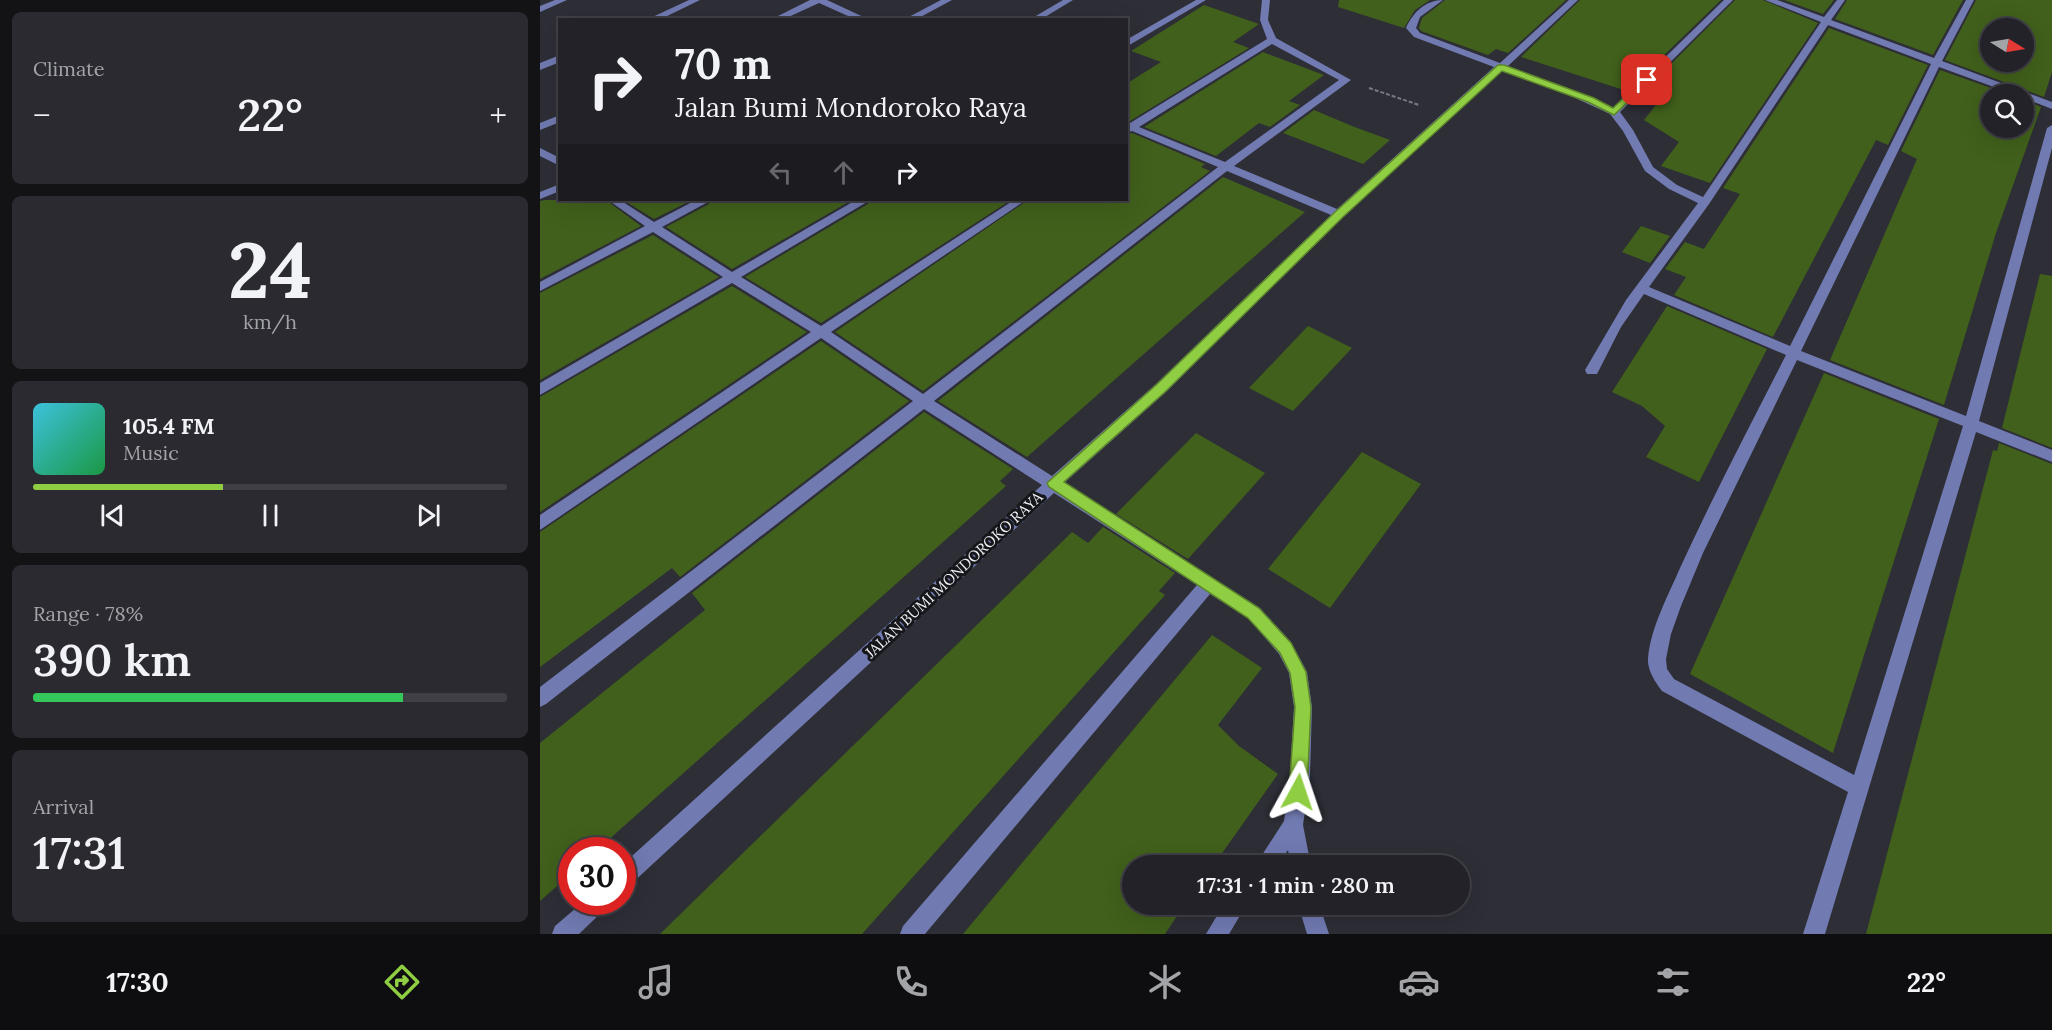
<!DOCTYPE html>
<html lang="en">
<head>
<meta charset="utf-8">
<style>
	body { margin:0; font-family:Lora,serif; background:#2a2a30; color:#f1f3f6; height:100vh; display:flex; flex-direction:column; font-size:22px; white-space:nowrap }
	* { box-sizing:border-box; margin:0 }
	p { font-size:20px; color:#a2a4a8 }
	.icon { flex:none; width:33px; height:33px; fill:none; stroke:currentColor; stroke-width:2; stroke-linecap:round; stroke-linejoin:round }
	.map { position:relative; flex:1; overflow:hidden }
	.side { display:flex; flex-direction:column; gap:12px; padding:12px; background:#131316; width:540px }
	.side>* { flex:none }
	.hud { position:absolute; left:18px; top:18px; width:570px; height:183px; border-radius:0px; box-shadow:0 6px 24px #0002,0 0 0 2px #3f3f45; background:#222228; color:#f1f3f6; overflow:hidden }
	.needle { width:39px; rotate:101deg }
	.controls { position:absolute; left:1440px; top:18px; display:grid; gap:12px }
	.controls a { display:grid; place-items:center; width:54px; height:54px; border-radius:50%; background:#222228; box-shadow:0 6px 24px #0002,0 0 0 2px #3f3f45; font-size:30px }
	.speed { position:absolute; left:18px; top:837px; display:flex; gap:12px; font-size:30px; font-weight:700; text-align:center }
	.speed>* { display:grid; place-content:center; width:78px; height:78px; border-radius:50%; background:#222228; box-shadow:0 6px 24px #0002,0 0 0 2px #3f3f45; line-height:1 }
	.speed .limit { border:9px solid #d22; background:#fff; color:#111 }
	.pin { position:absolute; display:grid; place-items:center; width:51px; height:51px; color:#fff; margin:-26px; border-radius:12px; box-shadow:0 3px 9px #0006 }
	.me { position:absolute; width:66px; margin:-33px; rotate:5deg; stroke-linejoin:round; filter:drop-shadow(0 0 4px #0008) }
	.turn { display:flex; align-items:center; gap:21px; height:126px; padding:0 18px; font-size:27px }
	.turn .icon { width:78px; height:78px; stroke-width:2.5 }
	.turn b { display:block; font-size:42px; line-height:51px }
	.lanes { display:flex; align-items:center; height:57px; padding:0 18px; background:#0003; justify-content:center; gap:30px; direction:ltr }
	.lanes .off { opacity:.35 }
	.big { font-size:45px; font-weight:600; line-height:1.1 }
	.side .widget { flex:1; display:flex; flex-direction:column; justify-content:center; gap:9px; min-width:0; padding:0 21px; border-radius:9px; background:#2a2a30 }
	.side .dial { align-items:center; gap:0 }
	.dial b { font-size:78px; line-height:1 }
	.song { display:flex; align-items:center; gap:18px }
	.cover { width:72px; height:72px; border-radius:9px; background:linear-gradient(135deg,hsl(190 70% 55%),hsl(140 70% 35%)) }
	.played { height:6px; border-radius:3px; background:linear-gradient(90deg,#8fcd42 40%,#3f3f45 40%) }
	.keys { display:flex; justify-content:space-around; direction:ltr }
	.heat { display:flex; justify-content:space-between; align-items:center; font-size:33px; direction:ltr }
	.charge { height:9px; border-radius:4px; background:linear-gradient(90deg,#34c759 78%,#3f3f45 0) }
	.trip { position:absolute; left:582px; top:855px; width:348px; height:60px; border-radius:30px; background:#222228; box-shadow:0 6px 24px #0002,0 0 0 2px #3f3f45; font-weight:600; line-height:60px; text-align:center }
	.menu { display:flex; height:96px; justify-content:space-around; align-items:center; background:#0e0e10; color:#a2a4a8 }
	.menu .icon { width:42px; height:42px }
	.menu .on { color:#8fcd42 }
	.menu b { font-size:27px; color:#f1f3f6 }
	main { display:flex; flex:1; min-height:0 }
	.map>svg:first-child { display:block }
	.building { fill:#41601b; fill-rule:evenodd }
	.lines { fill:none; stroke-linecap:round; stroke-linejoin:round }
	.path { stroke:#787980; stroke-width:2; stroke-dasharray:4 2; stroke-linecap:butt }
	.minor { fill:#717ab1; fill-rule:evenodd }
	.route { fill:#8fcd42; stroke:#5d852b; stroke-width:1.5 }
	.labels { text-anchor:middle; stroke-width:6; stroke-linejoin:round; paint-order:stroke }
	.street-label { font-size:15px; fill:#f0f1f7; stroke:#16171a }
</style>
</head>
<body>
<main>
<section class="side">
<div class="widget"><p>Climate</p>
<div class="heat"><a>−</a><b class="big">22°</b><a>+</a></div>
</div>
<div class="widget dial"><b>24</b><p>km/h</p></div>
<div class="widget">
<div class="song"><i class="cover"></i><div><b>105.4 FM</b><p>Music</p></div></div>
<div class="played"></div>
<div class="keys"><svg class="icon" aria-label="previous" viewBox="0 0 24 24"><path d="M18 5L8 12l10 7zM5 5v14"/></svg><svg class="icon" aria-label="pause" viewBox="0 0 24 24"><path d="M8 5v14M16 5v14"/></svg><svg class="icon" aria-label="next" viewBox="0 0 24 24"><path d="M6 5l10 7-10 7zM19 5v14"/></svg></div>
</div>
<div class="widget"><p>Range · 78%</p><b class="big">390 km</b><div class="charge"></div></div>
<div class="widget"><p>Arrival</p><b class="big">17:31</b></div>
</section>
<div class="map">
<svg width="1512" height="934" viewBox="0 0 1512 934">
	<rect width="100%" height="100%" fill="#2d2e36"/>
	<g class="building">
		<polygon points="799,0 890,0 875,10 864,28 798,7"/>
		<polygon points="905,0 1026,0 968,53 956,49 948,55 881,31 879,28 882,18"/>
		<polygon points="1040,0 1181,0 1087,91 981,57"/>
		<polygon points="1195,0 1223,0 1278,23 1170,183 1121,166 1139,142 1104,120 1119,101 1100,95"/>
		<polygon points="1244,0 1294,0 1283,14"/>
		<polygon points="1307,0 1423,0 1393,55 1295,19"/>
		<path d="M1436,0H1512V72L1504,97L1405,60ZM1450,28H1484V62H1450Z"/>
		<polygon points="664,5 719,24 693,42 709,48 590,121 586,120 586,84 621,62 591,51"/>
		<polygon points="1289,28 1388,65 1348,145 1336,140 1233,337 1134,295 1146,277 1125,269 1145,242 1164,249 1200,194 1183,188"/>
		<polygon points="723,52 784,75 749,101 760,105 730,127 719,123 676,156 604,127"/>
		<polygon points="1400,70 1468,94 1450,94 1450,128 1484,128 1484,100 1501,107 1456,233 1404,405 1290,360 1377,159 1361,151"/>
		<polygon points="774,110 812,126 850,140 823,164 743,133"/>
		<polygon points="592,133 665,164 661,167 670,171 383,391 295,332 488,200 586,200 586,135"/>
		<polygon points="683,177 765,212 487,457 398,401"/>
		<polygon points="5,200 66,200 101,226 0,279 0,201"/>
		<polygon points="83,200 152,200 114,219"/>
		<polygon points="171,200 312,200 192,269 126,227 169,204"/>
		<polygon points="330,200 471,200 281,323 205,277 328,204"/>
		<polygon points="1101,226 1130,236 1110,263 1082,252"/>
		<polygon points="113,235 179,277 0,380 0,293"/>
		<polygon points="1500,274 1512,276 1512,448 1462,428"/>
		<polygon points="192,286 267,332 0,512 0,397"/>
		<polygon points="1127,306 1227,349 1159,482 1106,457 1125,426 1102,406 1072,392"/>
		<polygon points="768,326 812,348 753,411 709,388"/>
		<polygon points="281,341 369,401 140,577 132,568 0,667 0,532"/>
		<polygon points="1284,373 1399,419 1293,753 1150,674"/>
		<polygon points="384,412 473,469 460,481 466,486 57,850 32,850 32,873 0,901 0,743 165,610 152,593"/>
		<polygon points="656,433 725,473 648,559 576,514"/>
		<polygon points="1459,443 1512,464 1512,934 1326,934 1453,450 1457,451"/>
		<polygon points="822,452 881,484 790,608 728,569"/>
		<polygon points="563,527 635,573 619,591 625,595 322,934 120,934 532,532 548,543"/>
		<polygon points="672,635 722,668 678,725 699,746 738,774 673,866 592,866 592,904 645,904 625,934 423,934"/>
	</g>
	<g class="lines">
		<polyline class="path" points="829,88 879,105"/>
		<g class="minor">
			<polygon points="15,0 27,0 0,12 0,6"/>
			<polygon points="149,0 160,0 119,20 106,20"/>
			<polygon points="270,0 287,0 330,20 317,20 279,3 242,20 230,20"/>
			<polygon points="401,0 412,0 375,20 363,20"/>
			<polygon points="523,0 533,0 500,20 489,20"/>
			<polygon points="656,0 666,0 586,47 586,40"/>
			<path d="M722,0H730L728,20L736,38L811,80L694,166L797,209L954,67L874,37L866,28C873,12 886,0 903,0L880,17L876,28L880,33L960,63L1029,0H1038L968,66L1073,108L1184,0H1193L1080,112L1093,130L1113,167L1137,185L1163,197L1281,22L1225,0H1237L1284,17L1297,0H1305L1291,20L1394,58L1426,0H1434L1402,61L1512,102V109L1484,98V94H1473L1399,67L1261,351L1426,416L1507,128L1512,125V148L1439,421L1512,450V462L1436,432L1285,934H1263L1308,792L1122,691C1115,682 1107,670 1108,658C1111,627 1128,596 1140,568C1173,496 1210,426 1246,355L1104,294L1081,327L1057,374H1047L1045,370L1086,300L1158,203L1129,189L1105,171L1083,131L1070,114L1033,97L962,70L803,217L626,392L524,483L720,608L751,642L767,672L772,707L770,775L763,825L771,866H751L748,850L737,866H715L744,821L750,775L754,707L749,673L739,654L708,618L670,594L385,934H360L363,926L657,585L514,493L89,886L82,889V865L502,485L384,409L6,704L0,707V687L373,401L281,338L0,530V515L271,332L192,283L0,395V383L183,277L113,232L0,291V282L105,226L68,200H80L114,222L156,200H169L168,202L122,227L192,272L316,200H328L327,202L201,277L281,326L474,200H486L291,332L383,394L678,167L592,131L586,133V122L590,123L727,39L720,20ZM1288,25L1391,64L1250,346L1109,287L1169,204ZM732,44L799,80L685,162L599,127ZM687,171L791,215L616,384L512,476L394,401ZM1257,360L1423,426L1314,775L1134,679L1127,669L1126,659L1131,634L1141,606L1163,553Z"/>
			<polygon points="20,55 20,62 0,70 0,63"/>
			<polygon points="20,115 20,122 0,130 0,123"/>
			<polygon points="0,148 20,158 20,166 0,156"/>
			<polygon points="20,184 20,191 0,199 0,192"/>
			<polygon points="43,902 68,902 65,909 39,934 12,934 15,926"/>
			<polygon points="684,904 707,904 689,934 666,934"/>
			<polygon points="758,904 779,904 789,934 767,934"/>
		</g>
	</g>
	<polygon class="route" points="958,65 964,65 1054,98 1073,108 1104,78 1111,80 1074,115 1048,102 962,71 803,217 625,392 524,482 719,608 751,643 766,672 771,707 767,792 764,798 758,801 752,798 749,792 755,707 750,673 740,653 708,618 509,487 507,483 616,385 795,212"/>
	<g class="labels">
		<g class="street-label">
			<text transform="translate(414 575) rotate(-43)" y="5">JALAN BUMI MONDOROKO RAYA</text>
		</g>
	</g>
</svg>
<div class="controls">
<a><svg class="needle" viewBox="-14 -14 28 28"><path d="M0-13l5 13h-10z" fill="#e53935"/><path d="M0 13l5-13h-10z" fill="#a2a4a8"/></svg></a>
<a><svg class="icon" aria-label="search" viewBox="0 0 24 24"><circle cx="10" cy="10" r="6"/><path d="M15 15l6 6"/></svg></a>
</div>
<div class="speed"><div class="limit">30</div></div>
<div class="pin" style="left:1107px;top:80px;background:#d93025"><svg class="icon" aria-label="arrive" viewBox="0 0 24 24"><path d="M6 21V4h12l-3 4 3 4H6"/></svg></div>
<svg class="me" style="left:758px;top:792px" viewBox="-20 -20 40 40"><path d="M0-17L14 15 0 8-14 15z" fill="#8fcd42" stroke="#fff" stroke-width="4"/></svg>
<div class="trip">17:31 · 1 min · 280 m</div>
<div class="hud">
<div class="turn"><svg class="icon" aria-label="right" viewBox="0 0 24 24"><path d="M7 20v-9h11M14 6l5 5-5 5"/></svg><div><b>70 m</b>Jalan Bumi Mondoroko Raya</div></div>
<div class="lanes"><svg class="icon off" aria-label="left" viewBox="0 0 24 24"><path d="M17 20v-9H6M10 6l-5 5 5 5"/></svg><svg class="icon off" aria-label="ahead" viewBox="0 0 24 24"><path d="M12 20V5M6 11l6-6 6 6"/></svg><svg class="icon" aria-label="right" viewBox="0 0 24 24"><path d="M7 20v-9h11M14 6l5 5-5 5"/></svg></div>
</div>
</div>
</main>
<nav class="menu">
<b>17:30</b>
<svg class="icon on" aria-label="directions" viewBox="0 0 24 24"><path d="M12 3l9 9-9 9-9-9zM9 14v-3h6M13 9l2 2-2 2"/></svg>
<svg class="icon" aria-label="music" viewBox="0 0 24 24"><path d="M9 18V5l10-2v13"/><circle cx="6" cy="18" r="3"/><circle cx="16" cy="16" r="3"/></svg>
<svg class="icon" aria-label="phone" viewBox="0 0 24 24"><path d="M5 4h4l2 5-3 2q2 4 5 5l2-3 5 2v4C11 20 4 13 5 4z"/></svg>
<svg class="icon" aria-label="climate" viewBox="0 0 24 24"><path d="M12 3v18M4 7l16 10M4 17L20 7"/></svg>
<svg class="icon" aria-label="car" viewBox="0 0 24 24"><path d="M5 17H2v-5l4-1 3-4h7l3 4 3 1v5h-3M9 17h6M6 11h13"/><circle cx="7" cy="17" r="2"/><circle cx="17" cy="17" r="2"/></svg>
<svg class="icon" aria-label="filters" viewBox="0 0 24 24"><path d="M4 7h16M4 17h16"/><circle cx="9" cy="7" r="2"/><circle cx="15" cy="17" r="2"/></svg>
<b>22°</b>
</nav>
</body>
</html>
